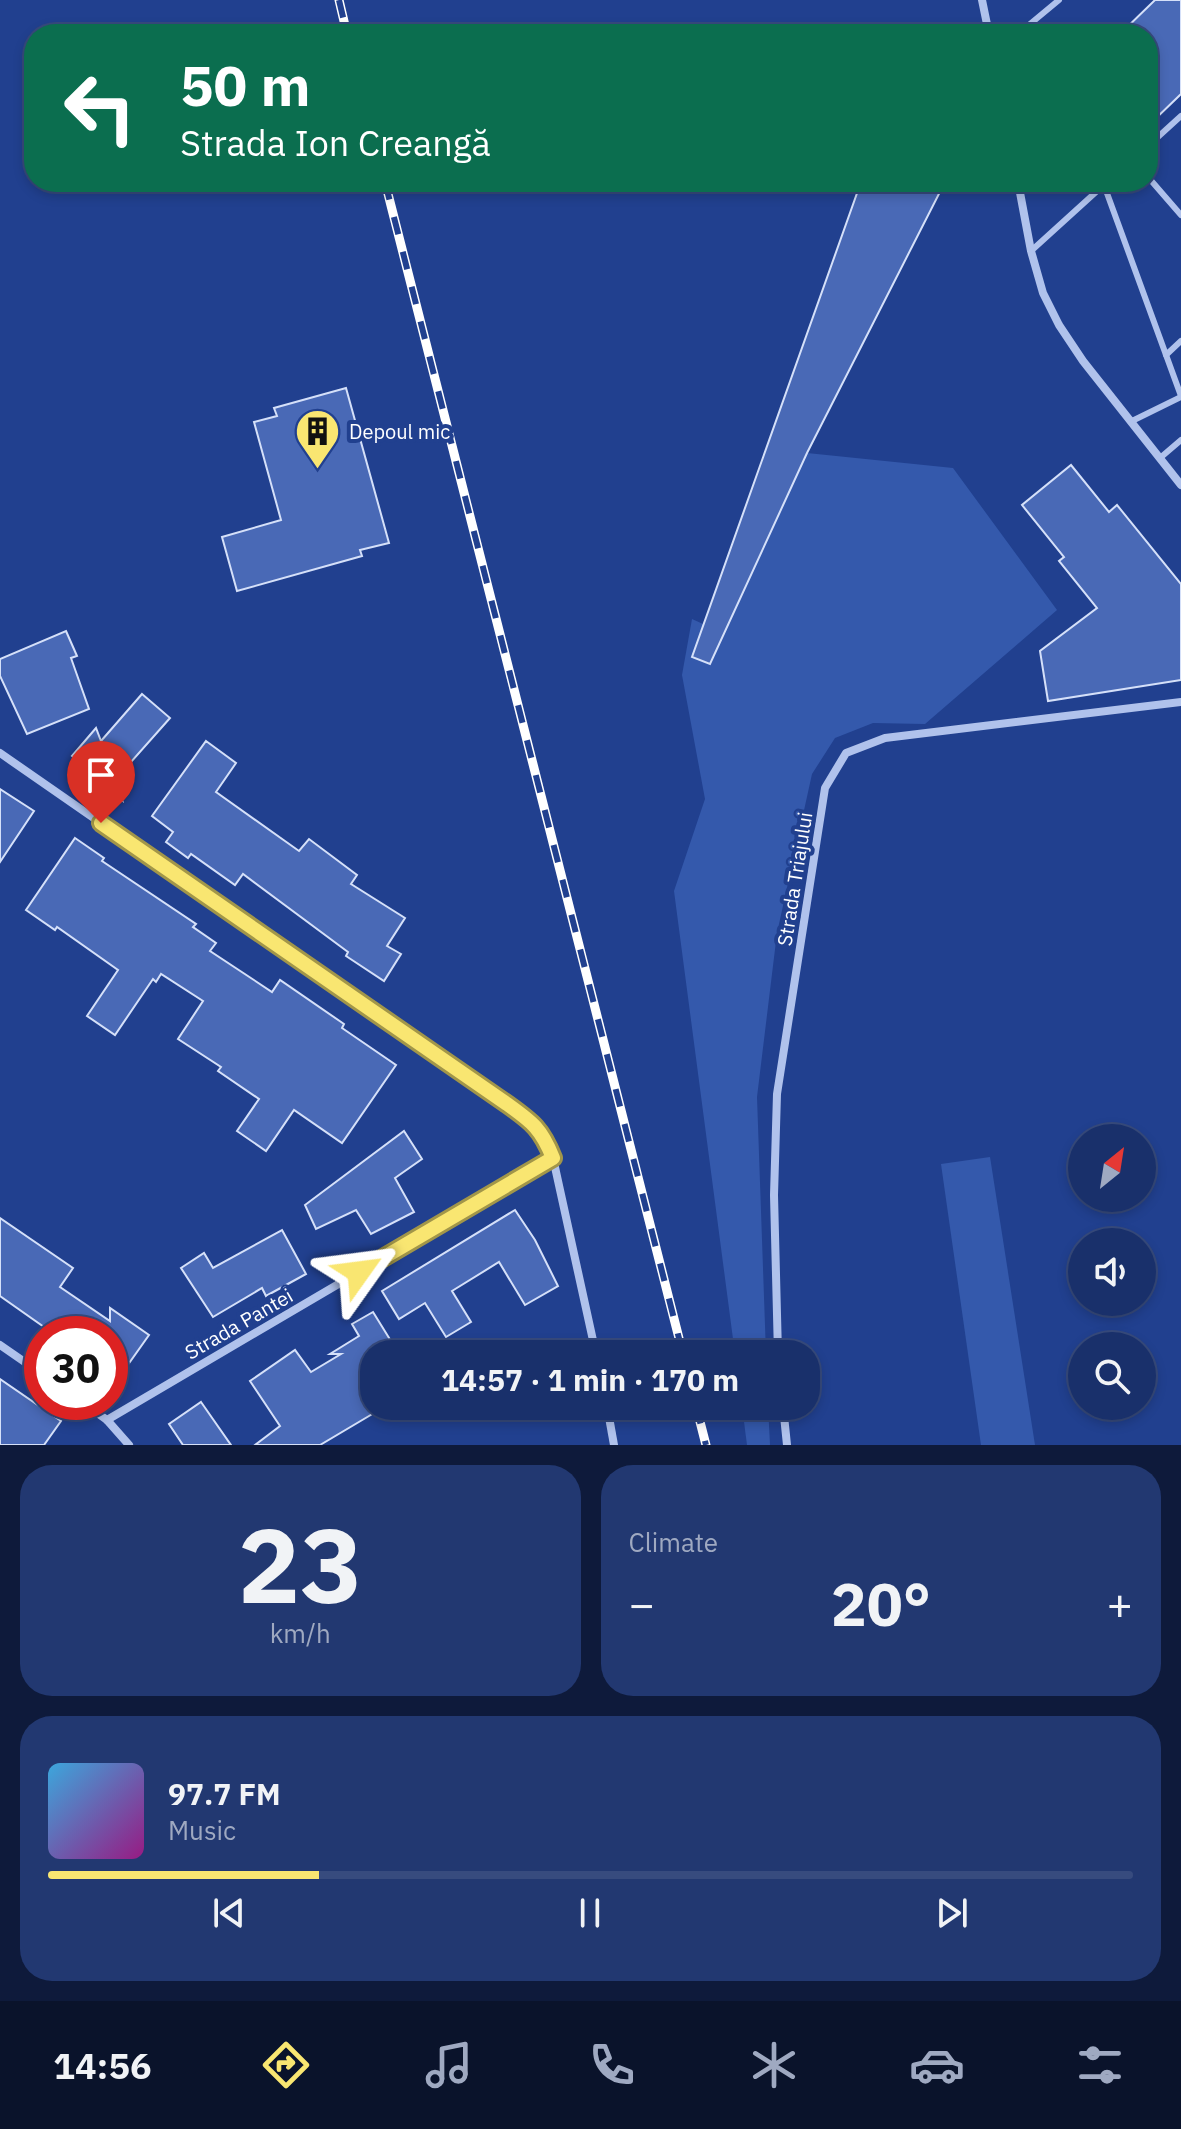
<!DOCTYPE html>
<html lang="en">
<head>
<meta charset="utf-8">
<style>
	body { margin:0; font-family:"IBM Plex Sans",sans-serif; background:#223871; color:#f1f3f6; height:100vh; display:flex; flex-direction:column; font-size:30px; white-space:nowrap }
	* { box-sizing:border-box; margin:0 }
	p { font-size:26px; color:#9fa9c1 }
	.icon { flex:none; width:44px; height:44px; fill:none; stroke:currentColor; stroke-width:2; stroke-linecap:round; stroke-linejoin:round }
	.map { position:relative; height:1445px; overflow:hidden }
	.sheet { display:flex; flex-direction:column; gap:20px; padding:20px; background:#0e1a3b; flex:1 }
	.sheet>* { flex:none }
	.hud { position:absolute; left:24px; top:24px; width:1134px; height:168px; border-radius:32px; box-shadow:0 4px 12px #0003,0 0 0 2px #374b7e; background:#0b6e4f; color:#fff; overflow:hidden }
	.needle { width:52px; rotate:30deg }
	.fabs { position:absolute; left:1068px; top:1124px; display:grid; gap:16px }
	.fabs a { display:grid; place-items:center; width:88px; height:88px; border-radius:50%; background:#19306b; box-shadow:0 4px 12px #0003,0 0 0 2px #374b7e; font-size:40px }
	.speed { position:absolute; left:24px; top:1316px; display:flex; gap:16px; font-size:40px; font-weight:700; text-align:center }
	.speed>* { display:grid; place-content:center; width:104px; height:104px; border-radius:50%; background:#19306b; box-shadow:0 4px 12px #0003,0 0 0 2px #374b7e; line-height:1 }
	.speed .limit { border:12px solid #d22; background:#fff; color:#111 }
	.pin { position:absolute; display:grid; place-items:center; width:68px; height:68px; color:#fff; margin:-82px -34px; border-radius:50% 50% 50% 0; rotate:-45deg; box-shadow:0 0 8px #0007 }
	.pin .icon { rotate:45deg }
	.me { position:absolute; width:88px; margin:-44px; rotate:59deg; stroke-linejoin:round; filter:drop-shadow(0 0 6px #0008) }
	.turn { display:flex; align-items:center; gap:28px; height:168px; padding:0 24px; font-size:36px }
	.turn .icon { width:104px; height:104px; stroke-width:2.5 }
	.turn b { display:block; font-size:56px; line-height:68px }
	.big { font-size:60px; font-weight:700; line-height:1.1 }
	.sheet .widget { flex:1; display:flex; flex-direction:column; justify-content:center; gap:12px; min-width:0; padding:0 28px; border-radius:32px; background:#223871 }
	.sheet .dial { align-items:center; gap:0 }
	.dial b { font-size:104px; line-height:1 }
	.song { display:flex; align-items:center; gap:24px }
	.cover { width:96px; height:96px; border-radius:12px; background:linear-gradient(135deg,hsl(200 70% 55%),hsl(310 70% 35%)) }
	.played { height:8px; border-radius:4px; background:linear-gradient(90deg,#f9e671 25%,#374b7e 25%) }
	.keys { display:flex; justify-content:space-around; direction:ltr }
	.heat { display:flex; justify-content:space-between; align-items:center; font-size:44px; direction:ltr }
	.sheet .tiles { flex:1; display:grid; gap:20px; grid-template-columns:1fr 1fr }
	.widget:last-child { grid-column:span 2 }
	.trip { position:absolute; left:360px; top:1340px; width:460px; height:80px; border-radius:32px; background:#19306b; box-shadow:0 4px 12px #0003,0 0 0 2px #374b7e; font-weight:700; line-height:80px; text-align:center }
	.tab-bar { display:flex; height:128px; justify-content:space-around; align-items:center; background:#0a132b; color:#9fa9c1 }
	.tab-bar .icon { width:56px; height:56px }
	.tab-bar .selected { color:#f9e671 }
	.tab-bar b { font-size:36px; color:#f1f3f6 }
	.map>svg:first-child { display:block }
	.green { fill:#3459ac }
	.building { fill:#4969b6; stroke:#d5e0f9; stroke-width:2 }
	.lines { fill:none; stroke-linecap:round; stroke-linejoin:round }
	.service { stroke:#b0c2ec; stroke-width:6 }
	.minor { stroke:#b0c2ec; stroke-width:8 }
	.rail-casing { stroke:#fff; stroke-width:9 }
	.rail { stroke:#21408f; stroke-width:6; stroke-dasharray:18; stroke-linecap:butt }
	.route-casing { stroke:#a29649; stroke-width:20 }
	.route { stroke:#f9e671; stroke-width:14 }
	.labels { text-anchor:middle; stroke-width:8; stroke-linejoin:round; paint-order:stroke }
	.poi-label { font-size:20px; fill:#fff; stroke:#21408f; text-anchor:start }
	.street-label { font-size:20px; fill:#fff; stroke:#21408f }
</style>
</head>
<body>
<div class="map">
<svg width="1181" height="1445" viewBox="0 0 1181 1445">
	<rect width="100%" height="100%" fill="#21408f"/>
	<g class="green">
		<polygon points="807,453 953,468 1057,610 925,724 873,723 835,738 812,774 777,933 757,1097 766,1354 735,1354 674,891 705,799 682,675 692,619 723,633"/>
		<polygon points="990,1157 1035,1445 981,1445 941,1164"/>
		<polygon points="742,1406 768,1406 770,1445 747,1445"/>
	</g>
	<g class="building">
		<polygon points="1155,0 1181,0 1181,94 1148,126 1148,34 1120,34"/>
		<polygon points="861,182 945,182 807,453 710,664 692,657"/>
		<polygon points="346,388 389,543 360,550 362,556 237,591 222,537 281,520 254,422 277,416 274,408"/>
		<polygon points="1071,465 1109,512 1117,505 1181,584 1181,680 1048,701 1040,651 1097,608 1059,561 1064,557 1022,505"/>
		<polygon points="66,631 77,656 71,658 89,709 27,734 0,676 0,659"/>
		<polygon points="142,694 170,718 115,780 122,800 72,756 96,728 101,741"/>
		<polygon points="206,741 236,763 216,792 299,851 309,839 357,875 351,884 405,918 387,946 401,954 384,981 346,956 348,952 243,874 235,885 191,854 188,858 166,842 173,832 152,816"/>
		<polygon points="0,789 34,811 0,862"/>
		<polygon points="75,838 104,858 102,861 196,924 193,927 216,943 210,951 272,992 280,980 344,1024 342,1028 396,1065 342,1143 294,1110 266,1151 237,1131 259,1099 218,1071 221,1067 178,1039 203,1001 161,974 156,982 153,979 115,1035 87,1016 118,970 57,927 55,930 26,910"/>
		<polygon points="404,1131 422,1159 395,1178 414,1212 371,1234 356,1210 316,1229 305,1205"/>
		<polygon points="515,1210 535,1240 558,1286 525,1305 499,1262 452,1291 471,1322 446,1337 425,1303 399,1319 382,1291"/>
		<polygon points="0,1218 73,1268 60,1287 110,1321 110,1308 149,1335 110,1390 110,1334 54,1334 0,1296"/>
		<polygon points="282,1230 306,1274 266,1296 262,1288 213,1317 181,1268 204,1253 213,1268"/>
		<polygon points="373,1312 399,1354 374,1354 374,1413 320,1445 255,1445 280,1426 250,1381 295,1350 311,1372 341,1354 330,1354 359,1336 352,1324"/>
		<polygon points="0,1379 61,1421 44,1445 0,1445"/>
		<polygon points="201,1402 231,1445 183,1445 169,1424"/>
	</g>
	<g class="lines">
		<g class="service">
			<polyline points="1018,34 1059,0"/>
			<polyline points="1148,146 1181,116"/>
			<polyline points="1148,177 1181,215"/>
			<polyline points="1104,185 1181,396"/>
			<polyline points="1031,251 1107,182"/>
			<polyline points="1166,355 1181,341"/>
			<polyline points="1132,421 1181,397"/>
			<polyline points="1160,458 1181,440"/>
		</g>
		<g class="minor">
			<polyline points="982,0 989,34"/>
			<polyline points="1018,182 1031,251 1043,293 1059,325 1083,361 1181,485"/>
			<polyline points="0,753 533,1123 545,1138 553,1158 596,1354"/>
			<polyline points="0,1345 42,1374"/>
			<polyline points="778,1354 774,1195 777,1094 825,788 846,753 885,738 1181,702"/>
			<polyline points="82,1402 107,1420 129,1445"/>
			<polyline points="607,1406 614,1445"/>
			<polyline points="783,1406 787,1445"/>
			<polyline points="107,1420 553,1158"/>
		</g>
		<defs>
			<g id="rail">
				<polyline points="339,0 347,34"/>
				<polyline points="385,182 683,1354"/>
				<polyline points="696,1406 706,1445"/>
			</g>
		</defs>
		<use href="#rail" class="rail-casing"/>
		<use href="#rail" class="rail"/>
	</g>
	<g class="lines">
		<defs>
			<path id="route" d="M101,823L507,1104C532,1122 541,1128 553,1158L359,1272"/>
		</defs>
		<use href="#route" class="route-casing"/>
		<use href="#route" class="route"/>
	</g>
	<defs>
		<symbol id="building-pin" viewBox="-11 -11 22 30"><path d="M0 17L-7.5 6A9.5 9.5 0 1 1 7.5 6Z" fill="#f9e671" stroke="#21408f"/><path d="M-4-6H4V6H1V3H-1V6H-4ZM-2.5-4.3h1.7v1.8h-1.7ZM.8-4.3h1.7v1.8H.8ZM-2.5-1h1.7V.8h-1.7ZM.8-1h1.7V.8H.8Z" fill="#111"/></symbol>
	</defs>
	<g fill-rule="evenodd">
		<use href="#building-pin" x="292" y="406" width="51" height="69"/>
	</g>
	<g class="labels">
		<g class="poi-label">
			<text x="349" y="439">Depoul mic</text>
		</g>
		<g class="street-label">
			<text transform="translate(795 879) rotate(-81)" y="7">Strada Triajului</text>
			<text transform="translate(239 1324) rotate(-30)" y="7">Strada Pantei</text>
		</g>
	</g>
</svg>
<div class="fabs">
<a><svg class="needle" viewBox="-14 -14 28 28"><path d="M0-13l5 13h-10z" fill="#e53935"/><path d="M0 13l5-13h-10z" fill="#9fa9c1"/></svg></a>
<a><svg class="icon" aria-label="sound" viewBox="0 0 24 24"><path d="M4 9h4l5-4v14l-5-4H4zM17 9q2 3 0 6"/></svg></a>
<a><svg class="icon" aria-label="search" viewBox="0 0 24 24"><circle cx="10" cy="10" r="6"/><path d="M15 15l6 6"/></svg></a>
</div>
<div class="speed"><div class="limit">30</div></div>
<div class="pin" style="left:101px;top:823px;background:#d93025"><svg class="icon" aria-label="arrive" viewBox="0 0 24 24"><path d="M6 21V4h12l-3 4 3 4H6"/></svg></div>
<svg class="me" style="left:359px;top:1272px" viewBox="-20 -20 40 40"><path d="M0-17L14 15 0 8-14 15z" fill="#f9e671" stroke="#fff" stroke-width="4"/></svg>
<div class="trip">14:57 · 1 min · 170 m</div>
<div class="hud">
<div class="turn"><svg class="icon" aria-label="left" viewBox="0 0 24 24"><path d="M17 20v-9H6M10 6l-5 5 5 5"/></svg><div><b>50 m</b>Strada Ion Creangă</div></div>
</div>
</div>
<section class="sheet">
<div class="tiles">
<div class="widget dial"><b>23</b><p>km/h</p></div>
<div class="widget"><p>Climate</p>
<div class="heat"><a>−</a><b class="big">20°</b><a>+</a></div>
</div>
<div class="widget">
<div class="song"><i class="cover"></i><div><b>97.7 FM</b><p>Music</p></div></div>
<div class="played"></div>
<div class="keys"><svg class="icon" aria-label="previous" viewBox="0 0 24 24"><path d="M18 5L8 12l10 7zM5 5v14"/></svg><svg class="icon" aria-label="pause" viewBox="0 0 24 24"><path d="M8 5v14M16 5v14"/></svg><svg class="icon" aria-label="next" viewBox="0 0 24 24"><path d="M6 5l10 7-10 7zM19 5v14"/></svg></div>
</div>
</div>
</section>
<nav class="tab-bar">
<b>14:56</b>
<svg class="icon selected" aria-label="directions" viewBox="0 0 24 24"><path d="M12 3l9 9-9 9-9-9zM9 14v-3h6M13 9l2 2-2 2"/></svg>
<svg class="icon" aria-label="music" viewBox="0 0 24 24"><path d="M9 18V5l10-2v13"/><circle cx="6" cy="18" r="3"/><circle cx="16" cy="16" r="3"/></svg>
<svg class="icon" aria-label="phone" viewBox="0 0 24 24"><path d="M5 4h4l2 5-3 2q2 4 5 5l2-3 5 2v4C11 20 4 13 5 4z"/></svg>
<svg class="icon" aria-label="climate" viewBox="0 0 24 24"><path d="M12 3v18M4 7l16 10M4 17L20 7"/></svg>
<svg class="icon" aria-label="car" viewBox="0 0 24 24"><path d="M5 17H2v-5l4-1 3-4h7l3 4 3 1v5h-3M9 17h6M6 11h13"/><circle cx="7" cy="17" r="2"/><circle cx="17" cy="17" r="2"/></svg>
<svg class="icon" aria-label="filters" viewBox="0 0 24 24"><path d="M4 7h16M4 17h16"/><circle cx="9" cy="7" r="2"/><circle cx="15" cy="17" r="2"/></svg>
</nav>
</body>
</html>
